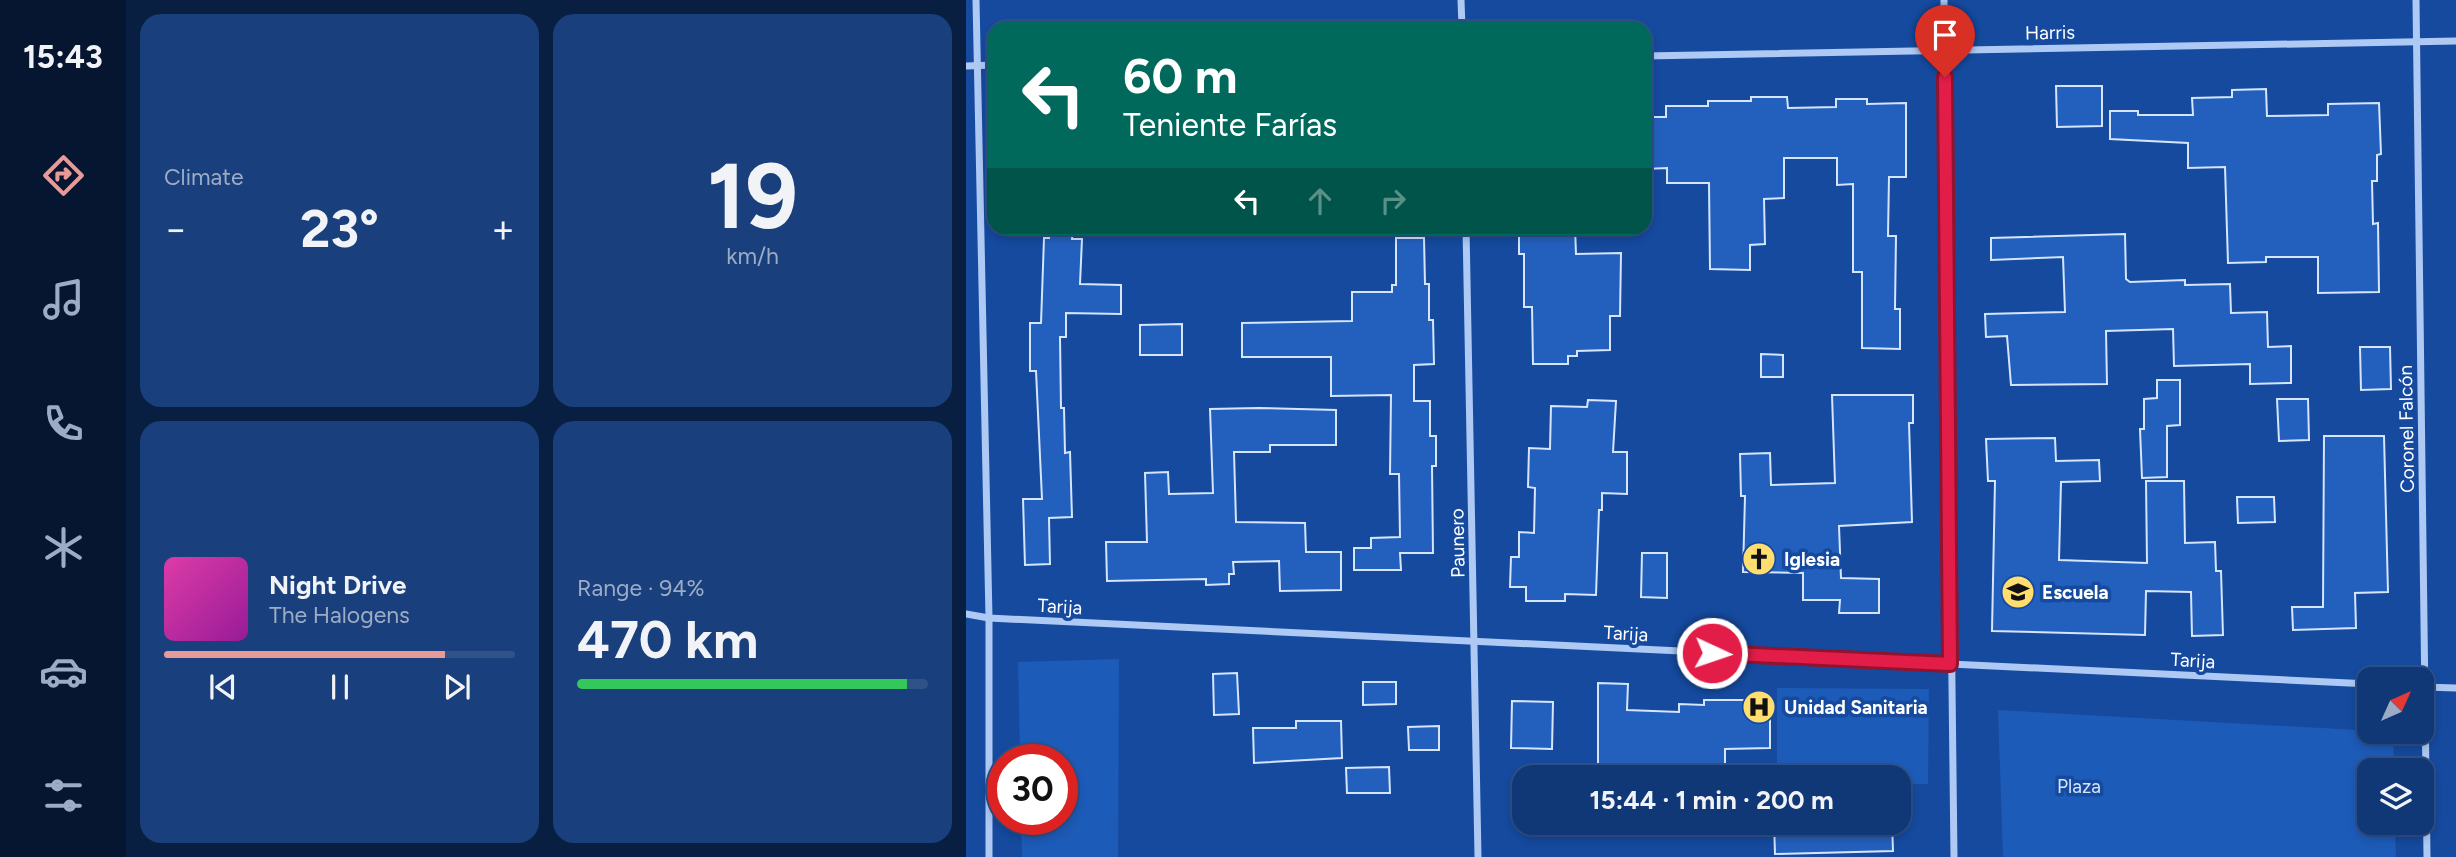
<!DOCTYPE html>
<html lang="en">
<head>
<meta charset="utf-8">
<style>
	body { margin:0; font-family:Figtree,sans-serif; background:#193f7c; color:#f1f3f6; height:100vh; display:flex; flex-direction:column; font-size:26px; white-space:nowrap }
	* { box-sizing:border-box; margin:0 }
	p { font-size:23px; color:#9cacc6 }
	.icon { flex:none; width:38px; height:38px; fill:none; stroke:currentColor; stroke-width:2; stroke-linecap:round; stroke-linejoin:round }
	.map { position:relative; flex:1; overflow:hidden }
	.drawer { display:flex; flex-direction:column; gap:14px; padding:14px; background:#091f41; width:840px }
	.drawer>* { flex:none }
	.hud { position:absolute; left:21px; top:21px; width:665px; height:214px; border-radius:21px; box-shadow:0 4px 10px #0003,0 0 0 2px #305289; background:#00695c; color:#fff; overflow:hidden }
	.needle { width:46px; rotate:45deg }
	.tools { position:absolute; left:1391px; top:667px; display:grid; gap:14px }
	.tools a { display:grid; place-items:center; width:77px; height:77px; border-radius:14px; background:#103877; box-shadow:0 4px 10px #0003,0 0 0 2px #305289; font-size:35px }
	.speed { position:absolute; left:21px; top:744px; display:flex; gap:14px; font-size:35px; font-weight:700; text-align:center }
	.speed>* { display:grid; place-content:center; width:91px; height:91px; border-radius:50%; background:#103877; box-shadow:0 4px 10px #0003,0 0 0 2px #305289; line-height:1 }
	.speed .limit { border:10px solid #d22; background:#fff; color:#111 }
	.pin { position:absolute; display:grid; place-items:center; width:60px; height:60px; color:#fff; margin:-72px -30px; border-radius:50% 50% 50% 0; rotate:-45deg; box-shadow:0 0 7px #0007 }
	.pin .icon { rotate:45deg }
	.me { position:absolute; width:77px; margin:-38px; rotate:93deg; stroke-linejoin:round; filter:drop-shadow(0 0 5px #0008) }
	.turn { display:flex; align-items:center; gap:24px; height:147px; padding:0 21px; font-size:32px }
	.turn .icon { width:91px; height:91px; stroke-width:2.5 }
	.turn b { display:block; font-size:49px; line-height:60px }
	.lanes { display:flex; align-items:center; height:66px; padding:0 21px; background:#0003; justify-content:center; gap:35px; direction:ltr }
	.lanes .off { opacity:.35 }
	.big { font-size:52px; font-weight:700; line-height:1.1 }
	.drawer .card { flex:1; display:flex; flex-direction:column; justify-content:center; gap:10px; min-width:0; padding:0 24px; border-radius:21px; background:#193f7c }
	.drawer .dial { align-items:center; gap:0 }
	.dial b { font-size:91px; line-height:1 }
	.song { display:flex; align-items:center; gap:21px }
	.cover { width:84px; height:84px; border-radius:10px; background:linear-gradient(135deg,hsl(320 70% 55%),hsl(300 70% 35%)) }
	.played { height:7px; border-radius:4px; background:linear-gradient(90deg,#e69b98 80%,#305289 80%) }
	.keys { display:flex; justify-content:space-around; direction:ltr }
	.heat { display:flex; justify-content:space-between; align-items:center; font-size:38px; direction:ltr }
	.charge { height:10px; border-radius:5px; background:linear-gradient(90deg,#34c759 94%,#305289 0) }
	.drawer .tiles { flex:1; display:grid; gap:14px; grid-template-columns:repeat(2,1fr) }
	.trip { position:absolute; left:546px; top:765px; width:399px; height:70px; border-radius:21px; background:#103877; box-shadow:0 4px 10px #0003,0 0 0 2px #305289; font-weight:700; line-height:70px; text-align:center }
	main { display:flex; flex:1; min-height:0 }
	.tab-bar { display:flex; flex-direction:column; width:126px; justify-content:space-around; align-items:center; background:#061630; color:#9cacc6 }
	.tab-bar .icon { width:49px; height:49px }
	.tab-bar .on { color:#e69b98 }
	.tab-bar b { font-size:32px; color:#f1f3f6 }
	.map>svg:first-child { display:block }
	.green { fill:#1d5bb8 }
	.building { fill:#2360bd; stroke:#d5e5fd; stroke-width:2 }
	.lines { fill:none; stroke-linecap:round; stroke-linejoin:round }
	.minor { stroke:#adc9f4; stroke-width:7 }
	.route-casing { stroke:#92132f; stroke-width:18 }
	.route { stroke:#e11d48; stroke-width:12 }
	.labels { text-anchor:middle; stroke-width:7; stroke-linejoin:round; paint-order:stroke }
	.street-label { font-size:19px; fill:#fff; stroke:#154a9f }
	.poi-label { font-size:19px; font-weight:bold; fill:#fff; stroke:#154a9f; text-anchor:start }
	.park-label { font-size:19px; fill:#d5e5fd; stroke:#154a9f }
</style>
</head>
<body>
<main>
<nav class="tab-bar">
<b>15:43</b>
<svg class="icon on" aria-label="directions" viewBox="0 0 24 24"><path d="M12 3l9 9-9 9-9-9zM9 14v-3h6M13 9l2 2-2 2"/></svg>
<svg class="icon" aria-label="music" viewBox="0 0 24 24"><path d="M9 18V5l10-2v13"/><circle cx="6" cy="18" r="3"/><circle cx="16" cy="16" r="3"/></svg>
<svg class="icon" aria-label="phone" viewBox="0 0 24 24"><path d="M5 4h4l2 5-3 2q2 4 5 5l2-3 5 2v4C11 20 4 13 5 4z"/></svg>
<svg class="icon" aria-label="climate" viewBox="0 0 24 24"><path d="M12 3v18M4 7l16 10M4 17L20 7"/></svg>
<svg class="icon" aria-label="car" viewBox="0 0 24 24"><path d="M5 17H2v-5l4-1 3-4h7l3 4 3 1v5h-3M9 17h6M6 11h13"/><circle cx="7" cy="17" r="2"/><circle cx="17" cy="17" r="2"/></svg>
<svg class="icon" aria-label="filters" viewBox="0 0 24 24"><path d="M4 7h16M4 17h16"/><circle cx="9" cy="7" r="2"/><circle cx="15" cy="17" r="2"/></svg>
</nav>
<section class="drawer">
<div class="tiles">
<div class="card"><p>Climate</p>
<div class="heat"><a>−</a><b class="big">23°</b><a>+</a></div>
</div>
<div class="card dial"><b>19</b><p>km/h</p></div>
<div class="card">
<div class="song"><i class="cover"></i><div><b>Night Drive</b><p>The Halogens</p></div></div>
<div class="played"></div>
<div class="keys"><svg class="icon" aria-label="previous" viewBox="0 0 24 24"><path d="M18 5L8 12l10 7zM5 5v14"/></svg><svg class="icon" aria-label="pause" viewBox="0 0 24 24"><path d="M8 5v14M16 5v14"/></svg><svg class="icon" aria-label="next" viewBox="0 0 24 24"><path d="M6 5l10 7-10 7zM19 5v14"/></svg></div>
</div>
<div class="card"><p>Range · 94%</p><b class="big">470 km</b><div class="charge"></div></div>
</div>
</section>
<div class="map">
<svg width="1490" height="857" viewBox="0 0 1490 857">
	<rect width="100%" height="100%" fill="#154a9f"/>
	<g class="green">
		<polygon points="153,659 152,857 56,857 55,819 96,819 96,760 54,759 52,662"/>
		<polygon points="811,688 963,689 962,784 933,784 933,777 811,777"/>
		<polygon points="1032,710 1427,732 1428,770 1404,770 1404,822 1429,823 1430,857 1037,857"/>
	</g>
	<g class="building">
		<polygon points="1090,86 1136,86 1136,126 1091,127"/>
		<polygon points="1300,89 1301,116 1362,115 1362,104 1413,103 1415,154 1411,155 1411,181 1406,181 1407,224 1412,223 1413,292 1352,293 1352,257 1300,257 1300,262 1262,263 1259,167 1222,168 1222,143 1144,139 1144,111 1172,111 1172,115 1227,115 1226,98 1266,97 1266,90"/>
		<polygon points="785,97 821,97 822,108 870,107 870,99 901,99 901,104 940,103 940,177 923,177 922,236 930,236 929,309 934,309 934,349 896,348 896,272 887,272 887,184 871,185 871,158 818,158 818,198 798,199 799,244 784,245 784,270 744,269 743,183 701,183 701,168 679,169 679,117 700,117 700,106 742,106 742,101 785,101"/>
		<polygon points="84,228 107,228 106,239 116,239 114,284 155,285 155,314 100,313 100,337 94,337 95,408 98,408 99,453 104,452 106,517 83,518 84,564 59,565 57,499 76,499 70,371 64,371 64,323 75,323 78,238 83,238"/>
		<polygon points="553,228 609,228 610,254 655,253 654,316 644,316 644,350 611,351 611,356 602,356 602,364 567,364 566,307 558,307 558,254 553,254"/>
		<polygon points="1159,234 1160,279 1164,282 1219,280 1219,285 1264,284 1265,313 1301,312 1302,347 1325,346 1325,383 1284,384 1284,364 1208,366 1207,329 1140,331 1141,384 1045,385 1041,336 1020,337 1019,314 1099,312 1097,257 1025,260 1025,238"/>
		<polygon points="430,238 458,238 459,284 463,284 463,320 467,320 468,364 448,365 448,401 464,401 464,436 470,436 470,466 466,466 467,553 434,553 435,570 388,570 388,548 405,548 405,538 434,537 433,474 424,474 425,395 365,396 365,357 276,357 276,323 386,321 386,292 426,292 426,285 430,285"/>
		<polygon points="216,324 216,355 174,355 174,325"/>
		<polygon points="1394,347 1424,347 1425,389 1395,390"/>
		<polygon points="795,354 817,355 817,377 795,377"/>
		<polygon points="1191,380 1214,380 1214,425 1201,426 1201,477 1176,478 1174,429 1178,429 1178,399 1191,398"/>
		<polygon points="866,395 947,395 947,423 943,423 946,522 873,526 875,578 913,579 913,613 873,613 874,600 837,600 837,573 777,572 779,496 775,496 774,454 804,453 805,485 869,483"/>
		<polygon points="1311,399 1342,399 1343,440 1313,441"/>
		<polygon points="622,400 650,401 647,452 661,452 661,494 636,493 636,510 633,510 630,595 599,594 599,601 560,601 560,587 544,587 545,557 553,557 553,532 568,533 569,488 562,487 563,448 584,449 585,406 621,407"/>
		<polygon points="293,408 370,410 370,445 304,445 304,452 268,452 270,522 339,523 340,552 375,552 375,590 314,591 313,561 267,562 268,574 263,574 263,584 240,585 240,579 141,581 140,542 181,542 179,473 202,472 203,494 247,493 244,409"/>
		<polygon points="1358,436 1418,436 1422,592 1389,593 1390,628 1327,630 1326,607 1357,607"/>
		<polygon points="1089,438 1090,461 1133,460 1134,481 1095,482 1093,560 1181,563 1180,481 1218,481 1219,543 1249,542 1250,571 1255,571 1257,635 1226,636 1225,592 1180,591 1179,635 1026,631 1029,481 1022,481 1020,439"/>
		<polygon points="1271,497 1308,497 1309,522 1272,523"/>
		<polygon points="676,553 701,553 701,598 675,597"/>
		<polygon points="271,673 273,714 248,715 247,674"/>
		<polygon points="397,682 430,682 430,704 397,705"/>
		<polygon points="632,683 662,684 661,710 713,712 713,704 738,705 738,700 804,700 804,748 759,749 759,777 632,777"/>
		<polygon points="546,701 587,702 586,749 545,748"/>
		<polygon points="330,721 375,721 376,758 288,763 287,728 330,728"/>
		<polygon points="473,726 473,750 443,750 442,727"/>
		<polygon points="423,767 424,793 381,793 380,768"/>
		<polygon points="808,822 926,822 927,851 809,854"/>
	</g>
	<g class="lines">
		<g class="minor">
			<polyline points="10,0 23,618 23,857"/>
			<polyline points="495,0 496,28"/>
			<polyline points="978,0 988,857"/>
			<polyline points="1450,0 1461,857"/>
			<polyline points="679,56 1490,41"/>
			<polyline points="0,66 28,65"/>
			<polyline points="500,228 512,857"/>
			<polyline points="0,614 23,618 1404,684"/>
			<polyline points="1457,687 1490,688"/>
		</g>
	</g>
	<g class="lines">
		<defs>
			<polyline id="route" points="746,653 984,664 979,77"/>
		</defs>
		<use href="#route" class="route-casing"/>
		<use href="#route" class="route"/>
	</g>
	<defs>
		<symbol id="church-disc" viewBox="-11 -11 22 22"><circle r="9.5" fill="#ffdd6f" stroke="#154a9f"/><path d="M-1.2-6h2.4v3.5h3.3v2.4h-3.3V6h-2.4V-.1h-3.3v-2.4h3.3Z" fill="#111"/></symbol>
		<symbol id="school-disc" viewBox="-11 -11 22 22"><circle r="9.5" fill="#ffdd6f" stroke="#154a9f"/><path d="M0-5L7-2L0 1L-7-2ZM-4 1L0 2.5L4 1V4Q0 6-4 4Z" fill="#111"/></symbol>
		<symbol id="hospital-disc" viewBox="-11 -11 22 22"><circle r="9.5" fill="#ffdd6f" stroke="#154a9f"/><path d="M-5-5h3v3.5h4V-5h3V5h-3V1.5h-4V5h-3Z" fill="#111"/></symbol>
	</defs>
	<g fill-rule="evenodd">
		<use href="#church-disc" x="774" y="540" width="38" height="38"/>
		<use href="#school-disc" x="1033" y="573" width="38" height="38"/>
		<use href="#hospital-disc" x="774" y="688" width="38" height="38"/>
	</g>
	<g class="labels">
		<g class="street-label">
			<text transform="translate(1084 32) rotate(-1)" y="7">Harris</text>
			<text transform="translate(1440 429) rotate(-91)" y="7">Coronel Falcón</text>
			<text transform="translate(491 543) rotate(-91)" y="7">Paunero</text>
			<text transform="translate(94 606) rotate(3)" y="7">Tarija</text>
			<text transform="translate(660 633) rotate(3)" y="7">Tarija</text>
			<text transform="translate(1227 660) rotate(3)" y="7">Tarija</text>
		</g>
		<g class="poi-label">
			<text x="818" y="566">Iglesia</text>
			<text x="1076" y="599">Escuela</text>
			<text x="818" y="714">Unidad Sanitaria</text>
		</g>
		<g class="park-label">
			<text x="1113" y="793">Plaza</text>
		</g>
	</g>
</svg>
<div class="tools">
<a><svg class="needle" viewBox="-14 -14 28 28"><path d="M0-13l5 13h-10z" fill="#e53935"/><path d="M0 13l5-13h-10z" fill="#9cacc6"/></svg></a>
<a><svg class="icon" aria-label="layers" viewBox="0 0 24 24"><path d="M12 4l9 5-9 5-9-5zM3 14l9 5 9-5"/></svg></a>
</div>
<div class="speed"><div class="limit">30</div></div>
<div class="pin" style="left:979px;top:77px;background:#d93025"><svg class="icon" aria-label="arrive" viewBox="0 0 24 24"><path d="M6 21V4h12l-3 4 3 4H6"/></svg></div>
<svg class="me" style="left:746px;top:653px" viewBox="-20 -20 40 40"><circle r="17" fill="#e11d48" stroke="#fff" stroke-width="3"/><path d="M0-11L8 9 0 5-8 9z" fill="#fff"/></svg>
<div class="trip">15:44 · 1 min · 200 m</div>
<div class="hud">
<div class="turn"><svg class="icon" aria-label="left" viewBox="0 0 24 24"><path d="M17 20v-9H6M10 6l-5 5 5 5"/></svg><div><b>60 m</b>Teniente Farías</div></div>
<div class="lanes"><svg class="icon" aria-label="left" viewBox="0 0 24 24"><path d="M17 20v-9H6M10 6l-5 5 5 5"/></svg><svg class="icon off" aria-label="ahead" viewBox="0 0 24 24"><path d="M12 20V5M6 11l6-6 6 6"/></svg><svg class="icon off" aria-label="right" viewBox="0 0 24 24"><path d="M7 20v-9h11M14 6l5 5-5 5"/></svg></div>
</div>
</div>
</main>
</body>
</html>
